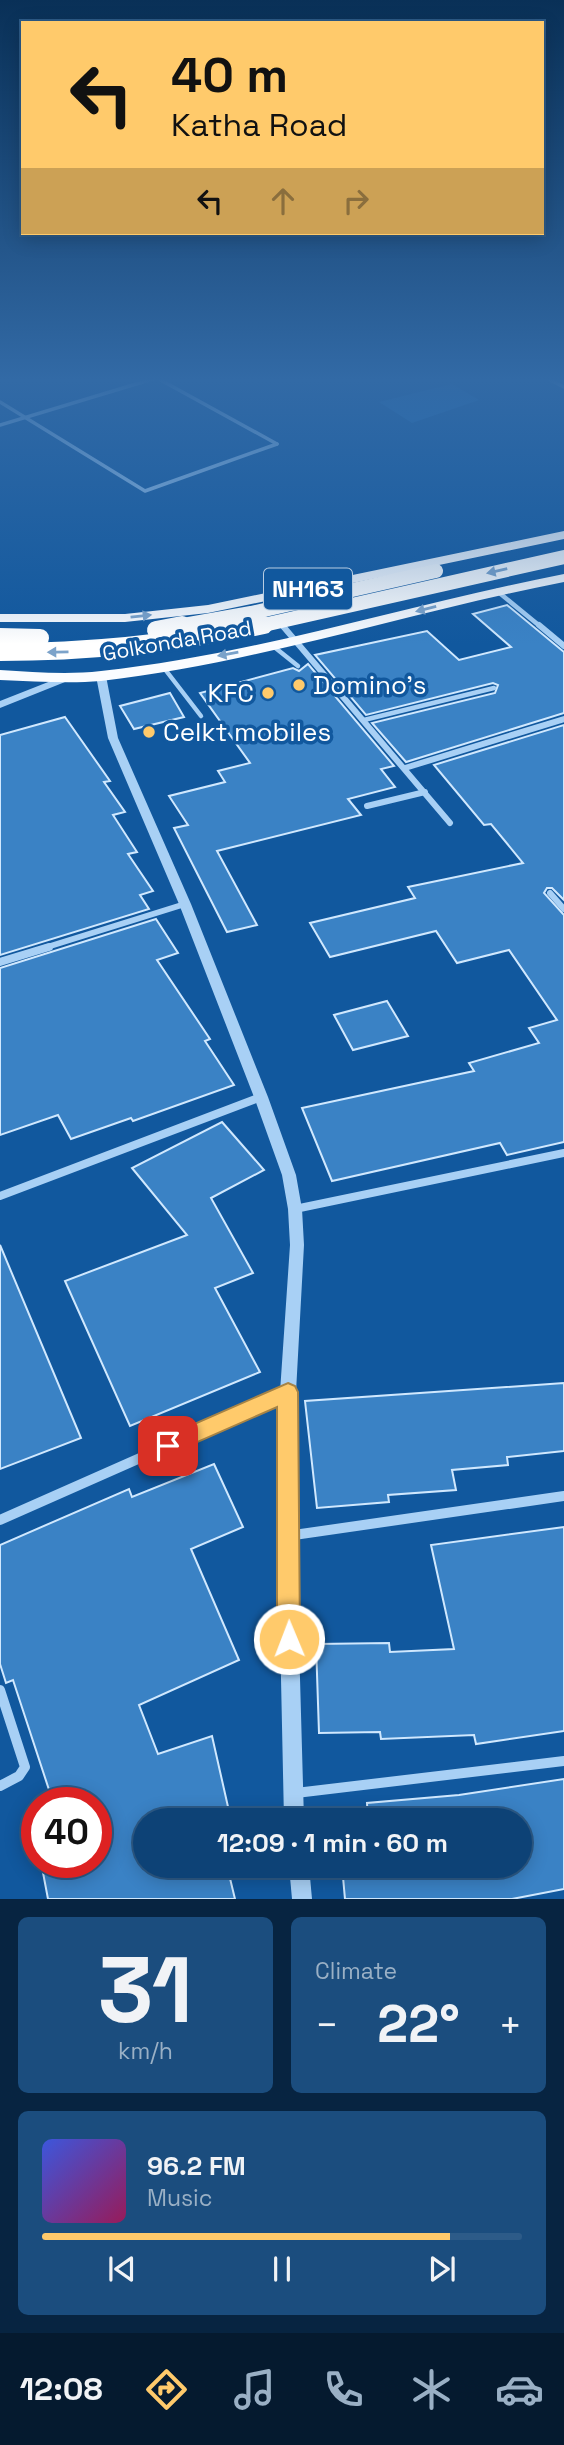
<!DOCTYPE html>
<html lang="en">
<head>
<meta charset="utf-8">
<style>
	body { margin:0; font-family:"Space Grotesk",sans-serif; background:#1b4d7e; color:#f1f3f6; height:100vh; display:flex; flex-direction:column; font-size:26px; white-space:nowrap }
	* { box-sizing:border-box; margin:0 }
	p { font-size:23px; color:#9ab0c5 }
	.icon { flex:none; width:38px; height:38px; fill:none; stroke:currentColor; stroke-width:2; stroke-linecap:round; stroke-linejoin:round }
	.map { position:relative; height:1899px; overflow:hidden }
	.drawer { display:flex; flex-direction:column; gap:18px; padding:18px; background:#072441; flex:1 }
	.drawer>* { flex:none }
	.top-card { position:absolute; left:21px; top:21px; width:523px; height:214px; border-radius:0px; box-shadow:0 4px 18px #0003,0 0 0 2px #2d5b88; background:#ffca6b; color:#111; overflow:hidden }
	.speed { position:absolute; left:21px; top:1787px; display:flex; gap:14px; font-size:35px; font-weight:700; text-align:center }
	.speed>* { display:grid; place-content:center; width:91px; height:91px; border-radius:50%; background:#0d4276; box-shadow:0 4px 18px #0003,0 0 0 2px #2d5b88; line-height:1 }
	.speed .limit { border:10px solid #d22; background:#fff; color:#111 }
	.pin { position:absolute; display:grid; place-items:center; width:60px; height:60px; color:#fff; margin:-30px; border-radius:14px; box-shadow:0 4px 10px #0006 }
	.me { position:absolute; width:77px; margin:-38px; rotate:359deg; stroke-linejoin:round; filter:drop-shadow(0 0 5px #0008) }
	.turn { display:flex; align-items:center; gap:24px; height:147px; padding:0 35px; font-size:32px }
	.turn .icon { width:91px; height:91px; stroke-width:2.5 }
	.turn b { display:block; font-size:49px; line-height:60px }
	.lanes { display:flex; align-items:center; height:66px; padding:0 35px; background:#0003; justify-content:center; gap:35px; direction:ltr }
	.lanes .off { opacity:.35 }
	.big { font-size:52px; font-weight:700; line-height:1.1 }
	.drawer .widget { flex:1; display:flex; flex-direction:column; justify-content:center; gap:10px; min-width:0; padding:0 24px; border-radius:10px; background:#1b4d7e }
	.drawer .dial { align-items:center; gap:0 }
	.dial b { font-size:91px; line-height:1 }
	.song { display:flex; align-items:center; gap:21px }
	.cover { width:84px; height:84px; border-radius:10px; background:linear-gradient(135deg,hsl(230 70% 55%),hsl(330 70% 35%)) }
	.played { height:7px; border-radius:4px; background:linear-gradient(90deg,#ffca6b 85%,#2d5b88 85%) }
	.keys { display:flex; justify-content:space-around; direction:ltr }
	.heat { display:flex; justify-content:space-between; align-items:center; font-size:38px; direction:ltr }
	.drawer .tiles { flex:1; display:grid; gap:18px; grid-template-columns:1fr 1fr }
	.widget:last-child { grid-column:span 2 }
	.trip { position:absolute; left:133px; top:1808px; width:399px; height:70px; border-radius:35px; background:#0d4276; box-shadow:0 4px 18px #0003,0 0 0 2px #2d5b88; font-weight:700; line-height:70px; text-align:center }
	.tab-bar { display:flex; height:112px; justify-content:space-around; align-items:center; background:#051a2f; color:#9ab0c5 }
	.tab-bar .icon { width:49px; height:49px }
	.tab-bar .active { color:#ffca6b }
	.tab-bar b { font-size:32px; color:#f1f3f6 }
	.map>svg:first-child { display:block }
	.green { fill:#2071bb }
	.building { fill:#3a82c5; stroke:#d0e8fe; stroke-width:2 }
	.lines { fill:none; stroke-linecap:round; stroke-linejoin:round }
	.service-far1 { stroke:#a8d0f5; stroke-width:3.5 }
	.service { stroke:#a8d0f5; stroke-width:4.5 }
	.minor-far3 { stroke:#a8d0f5; stroke-width:4.5 }
	.minor-far2 { stroke:#a8d0f5; stroke-width:6 }
	.minor-far1 { stroke:#a8d0f5; stroke-width:8 }
	.minor { stroke:#a8d0f5; stroke-width:10 }
	.tertiary { fill:#a8d0f5; fill-rule:evenodd }
	.trunk { fill:#fafcff; fill-rule:evenodd }
	.motorway-bridge-far1 { stroke:#fff; stroke-width:14 }
	.motorway-bridge { stroke:#fff; stroke-width:18 }
	.oneway { fill:#7ca3ca }
	.oneway2 { fill:#7aa2ca }
	.route { fill:#ffca6b; stroke:#a68346; stroke-width:2 }
	.poi-dot { fill:#ffca6b; stroke:#11589e; stroke-width:2.5 }
	.labels { text-anchor:middle; stroke-width:7; stroke-linejoin:round; paint-order:stroke }
	.far-street-label { font-size:21px; fill:#fff; stroke:#11589e }
	.shield { fill:#11589e; stroke:#b8cde2; stroke-width:2 }
	.shield-label { font-size:24px; font-weight:bold; fill:#fff }
	.poi-label { font-size:26px; fill:#fff; stroke:#11589e; text-anchor:start }
</style>
</head>
<body>
<div class="map">
<svg width="564" height="1899" viewBox="0 0 564 1899">
	<rect width="100%" height="100%" fill="#11589e"/>
	<polygon class="green" points="452,384 479,400 412,423 379,402"/>
	<g class="building">
		<polygon points="507,605 564,652 564,713 406,762 372,723 495,693 498,685 493,683 366,715 315,655 427,631 459,660 511,647 473,614"/>
		<polygon points="308,664 394,766 381,769 395,787 348,799 361,815 217,851 257,925 227,932 174,828 188,825 169,796 225,782 218,771 250,763 200,693 293,668 299,671"/>
		<polygon points="170,693 184,717 134,729 120,706"/>
		<polygon points="65,717 110,781 104,782 125,812 113,815 137,852 128,854 153,891 140,895 149,909 0,955 0,735"/>
		<polygon points="564,725 564,900 552,888 547,888 544,893 564,915 564,1142 507,1155 500,1143 332,1181 302,1108 474,1071 469,1063 539,1043 529,1028 557,1020 509,950 457,963 436,931 330,957 310,923 415,898 408,887 523,863 491,824 484,825 434,765"/>
		<polygon points="156,919 178,953 157,960 210,1039 205,1041 234,1085 133,1121 131,1118 71,1139 58,1115 0,1135 0,968"/>
		<polygon points="387,1001 408,1036 353,1050 334,1015"/>
		<polygon points="222,1122 264,1170 211,1198 253,1273 215,1288 260,1372 130,1426 65,1281 187,1235 132,1168"/>
		<polygon points="0,1245 81,1438 0,1469"/>
		<polygon points="564,1383 564,1451 507,1457 508,1465 452,1470 456,1490 388,1495 389,1502 317,1508 305,1401"/>
		<polygon points="214,1464 243,1527 191,1549 239,1660 139,1705 158,1754 212,1736 231,1820 145,1820 145,1866 227,1866 235,1899 48,1899 41,1862 96,1862 96,1802 53,1802 13,1680 6,1683 0,1664 0,1545 129,1489 132,1497"/>
		<polygon points="564,1527 564,1731 476,1744 474,1735 381,1739 380,1732 319,1733 316,1644 389,1643 390,1652 454,1649 431,1545"/>
		<polygon points="564,1779 564,1889 512,1899 345,1899 342,1866 520,1866 520,1820 368,1820 367,1803 459,1795"/>
	</g>
	<g class="lines">
		<g class="service-far1">
			<polyline points="157,378 277,444"/>
			<polyline points="546,378 564,387"/>
			<polyline points="0,402 145,491 277,444"/>
			<polyline points="0,425 156,378"/>
		</g>
		<g class="service">
			<polyline points="273,646 298,666"/>
			<polyline points="164,668 201,716"/>
			<polyline points="364,720 494,688"/>
		</g>
		<g class="minor-far3">
			<polyline points="497,591 541,627"/>
			<polyline points="279,622 283,627"/>
		</g>
		<g class="minor-far2">
			<polyline points="282,625 450,823"/>
			<polyline points="539,625 564,646"/>
			<polyline points="405,768 564,719"/>
			<polyline points="367,806 425,792"/>
			<polyline points="550,893 564,909"/>
			<polyline points="44,948 185,904"/>
		</g>
		<g class="minor-far1">
			<polyline points="0,962 49,947"/>
			<polyline points="0,1196 261,1097"/>
			<polyline points="295,1209 564,1153"/>
		</g>
		<g class="minor">
			<polyline points="0,1520 287,1393"/>
			<polyline points="287,1536 564,1496"/>
			<polyline points="0,1690 25,1767 19,1776 0,1786"/>
			<polyline points="296,1793 564,1761"/>
		</g>
		<g class="tertiary">
			<polygon points="101,673 106,676 118,738 191,904 268,1097 296,1175 302,1209 304,1245 296,1392 296,1536 304,1820 284,1820 278,1536 280,1392 290,1245 288,1209 282,1175 254,1097 179,904 108,738 96,676"/>
			<polygon points="66,675 70,676 70,680 0,708 0,701"/>
			<polygon points="289,1866 309,1866 312,1899 292,1899"/>
		</g>
		<g class="trunk">
			<polygon points="564,531 564,539 208,613 125,622 0,622 0,614 125,614 208,605"/>
			<path d="M564,574V582C409,612 258,663 101,681C67,684 34,681 0,680V670C34,672 67,675 101,671C258,654 409,604 564,574Z"/>
		</g>
		<g class="motorway-bridge-far1">
			<polyline points="172,627 251,613 436,571"/>
			<polyline points="255,627 564,557"/>
		</g>
		<g class="motorway-bridge">
			<polyline points="156,630 182,625"/>
			<polyline points="0,637 40,638"/>
			<path d="M0,652C90,652 176,643 264,625"/>
		</g>
	</g>
	<defs><path id="oneway-solid" d="M-6-.8H1V-3.2L6.5 0L1 3.2V.8H-6Z" transform="scale(1.75)"/></defs>
	<g class="oneway">
		<use href="#oneway-solid" transform="translate(497 571) rotate(167)"/>
		<use href="#oneway-solid" transform="translate(58 652) rotate(179)"/>
	</g>
	<g class="oneway2">
		<use href="#oneway-solid" transform="translate(426 609) rotate(166)"/>
		<use href="#oneway-solid" transform="translate(141 616) rotate(-6)"/>
		<use href="#oneway-solid" transform="translate(228 654) rotate(170)"/>
	</g>
	<linearGradient id="sky" x2="0" y2="1"><stop stop-color="#093057"/><stop offset="0.59" stop-color="#326aa6"/><stop offset="1" stop-color="#326aa6" stop-opacity="0"/></linearGradient>
	<rect width="564" height="644" fill="url(#sky)"/>
	<polygon class="route" points="288,1383 295,1386 298,1392 300,1639 297,1647 289,1651 280,1647 277,1639 277,1407 168,1455 160,1452 157,1446 160,1439"/>
	<g class="poi-dot">
		<circle cx="299" cy="685" r="7"/>
		<circle cx="268" cy="693" r="7"/>
		<circle cx="149" cy="732" r="7"/>
	</g>
	<g class="labels">
		<g class="far-street-label">
			<text transform="translate(177 641) rotate(-10)" y="7">Golkonda Road</text>
		</g>
		<rect class="shield" x="264" y="568.5" width="88" height="41" rx="5"/>
		<g class="shield-label">
			<text x="308" y="597">NH163</text>
		</g>
		<g class="poi-label">
			<text x="313" y="694">Domino's</text>
			<text x="254" y="702" text-anchor="end">KFC</text>
			<text x="163" y="741">Celkt mobiles</text>
		</g>
	</g>
</svg>
<div class="speed"><div class="limit">40</div></div>
<div class="pin" style="left:168px;top:1446px;background:#d93025"><svg class="icon" aria-label="arrive" viewBox="0 0 24 24"><path d="M6 21V4h12l-3 4 3 4H6"/></svg></div>
<svg class="me" style="left:289px;top:1639px" viewBox="-20 -20 40 40"><circle r="17" fill="#ffca6b" stroke="#fff" stroke-width="3"/><path d="M0-11L8 9 0 5-8 9z" fill="#fff"/></svg>
<div class="trip">12:09 · 1 min · 60 m</div>
<div class="top-card">
<div class="turn"><svg class="icon" aria-label="left" viewBox="0 0 24 24"><path d="M17 20v-9H6M10 6l-5 5 5 5"/></svg><div><b>40 m</b>Katha Road</div></div>
<div class="lanes"><svg class="icon" aria-label="left" viewBox="0 0 24 24"><path d="M17 20v-9H6M10 6l-5 5 5 5"/></svg><svg class="icon off" aria-label="ahead" viewBox="0 0 24 24"><path d="M12 20V5M6 11l6-6 6 6"/></svg><svg class="icon off" aria-label="right" viewBox="0 0 24 24"><path d="M7 20v-9h11M14 6l5 5-5 5"/></svg></div>
</div>
</div>
<section class="drawer">
<div class="tiles">
<div class="widget dial"><b>31</b><p>km/h</p></div>
<div class="widget"><p>Climate</p>
<div class="heat"><a>−</a><b class="big">22°</b><a>+</a></div>
</div>
<div class="widget">
<div class="song"><i class="cover"></i><div><b>96.2 FM</b><p>Music</p></div></div>
<div class="played"></div>
<div class="keys"><svg class="icon" aria-label="previous" viewBox="0 0 24 24"><path d="M18 5L8 12l10 7zM5 5v14"/></svg><svg class="icon" aria-label="pause" viewBox="0 0 24 24"><path d="M8 5v14M16 5v14"/></svg><svg class="icon" aria-label="next" viewBox="0 0 24 24"><path d="M6 5l10 7-10 7zM19 5v14"/></svg></div>
</div>
</div>
</section>
<nav class="tab-bar">
<b>12:08</b>
<svg class="icon active" aria-label="directions" viewBox="0 0 24 24"><path d="M12 3l9 9-9 9-9-9zM9 14v-3h6M13 9l2 2-2 2"/></svg>
<svg class="icon" aria-label="music" viewBox="0 0 24 24"><path d="M9 18V5l10-2v13"/><circle cx="6" cy="18" r="3"/><circle cx="16" cy="16" r="3"/></svg>
<svg class="icon" aria-label="phone" viewBox="0 0 24 24"><path d="M5 4h4l2 5-3 2q2 4 5 5l2-3 5 2v4C11 20 4 13 5 4z"/></svg>
<svg class="icon" aria-label="climate" viewBox="0 0 24 24"><path d="M12 3v18M4 7l16 10M4 17L20 7"/></svg>
<svg class="icon" aria-label="car" viewBox="0 0 24 24"><path d="M5 17H2v-5l4-1 3-4h7l3 4 3 1v5h-3M9 17h6M6 11h13"/><circle cx="7" cy="17" r="2"/><circle cx="17" cy="17" r="2"/></svg>
</nav>
</body>
</html>
